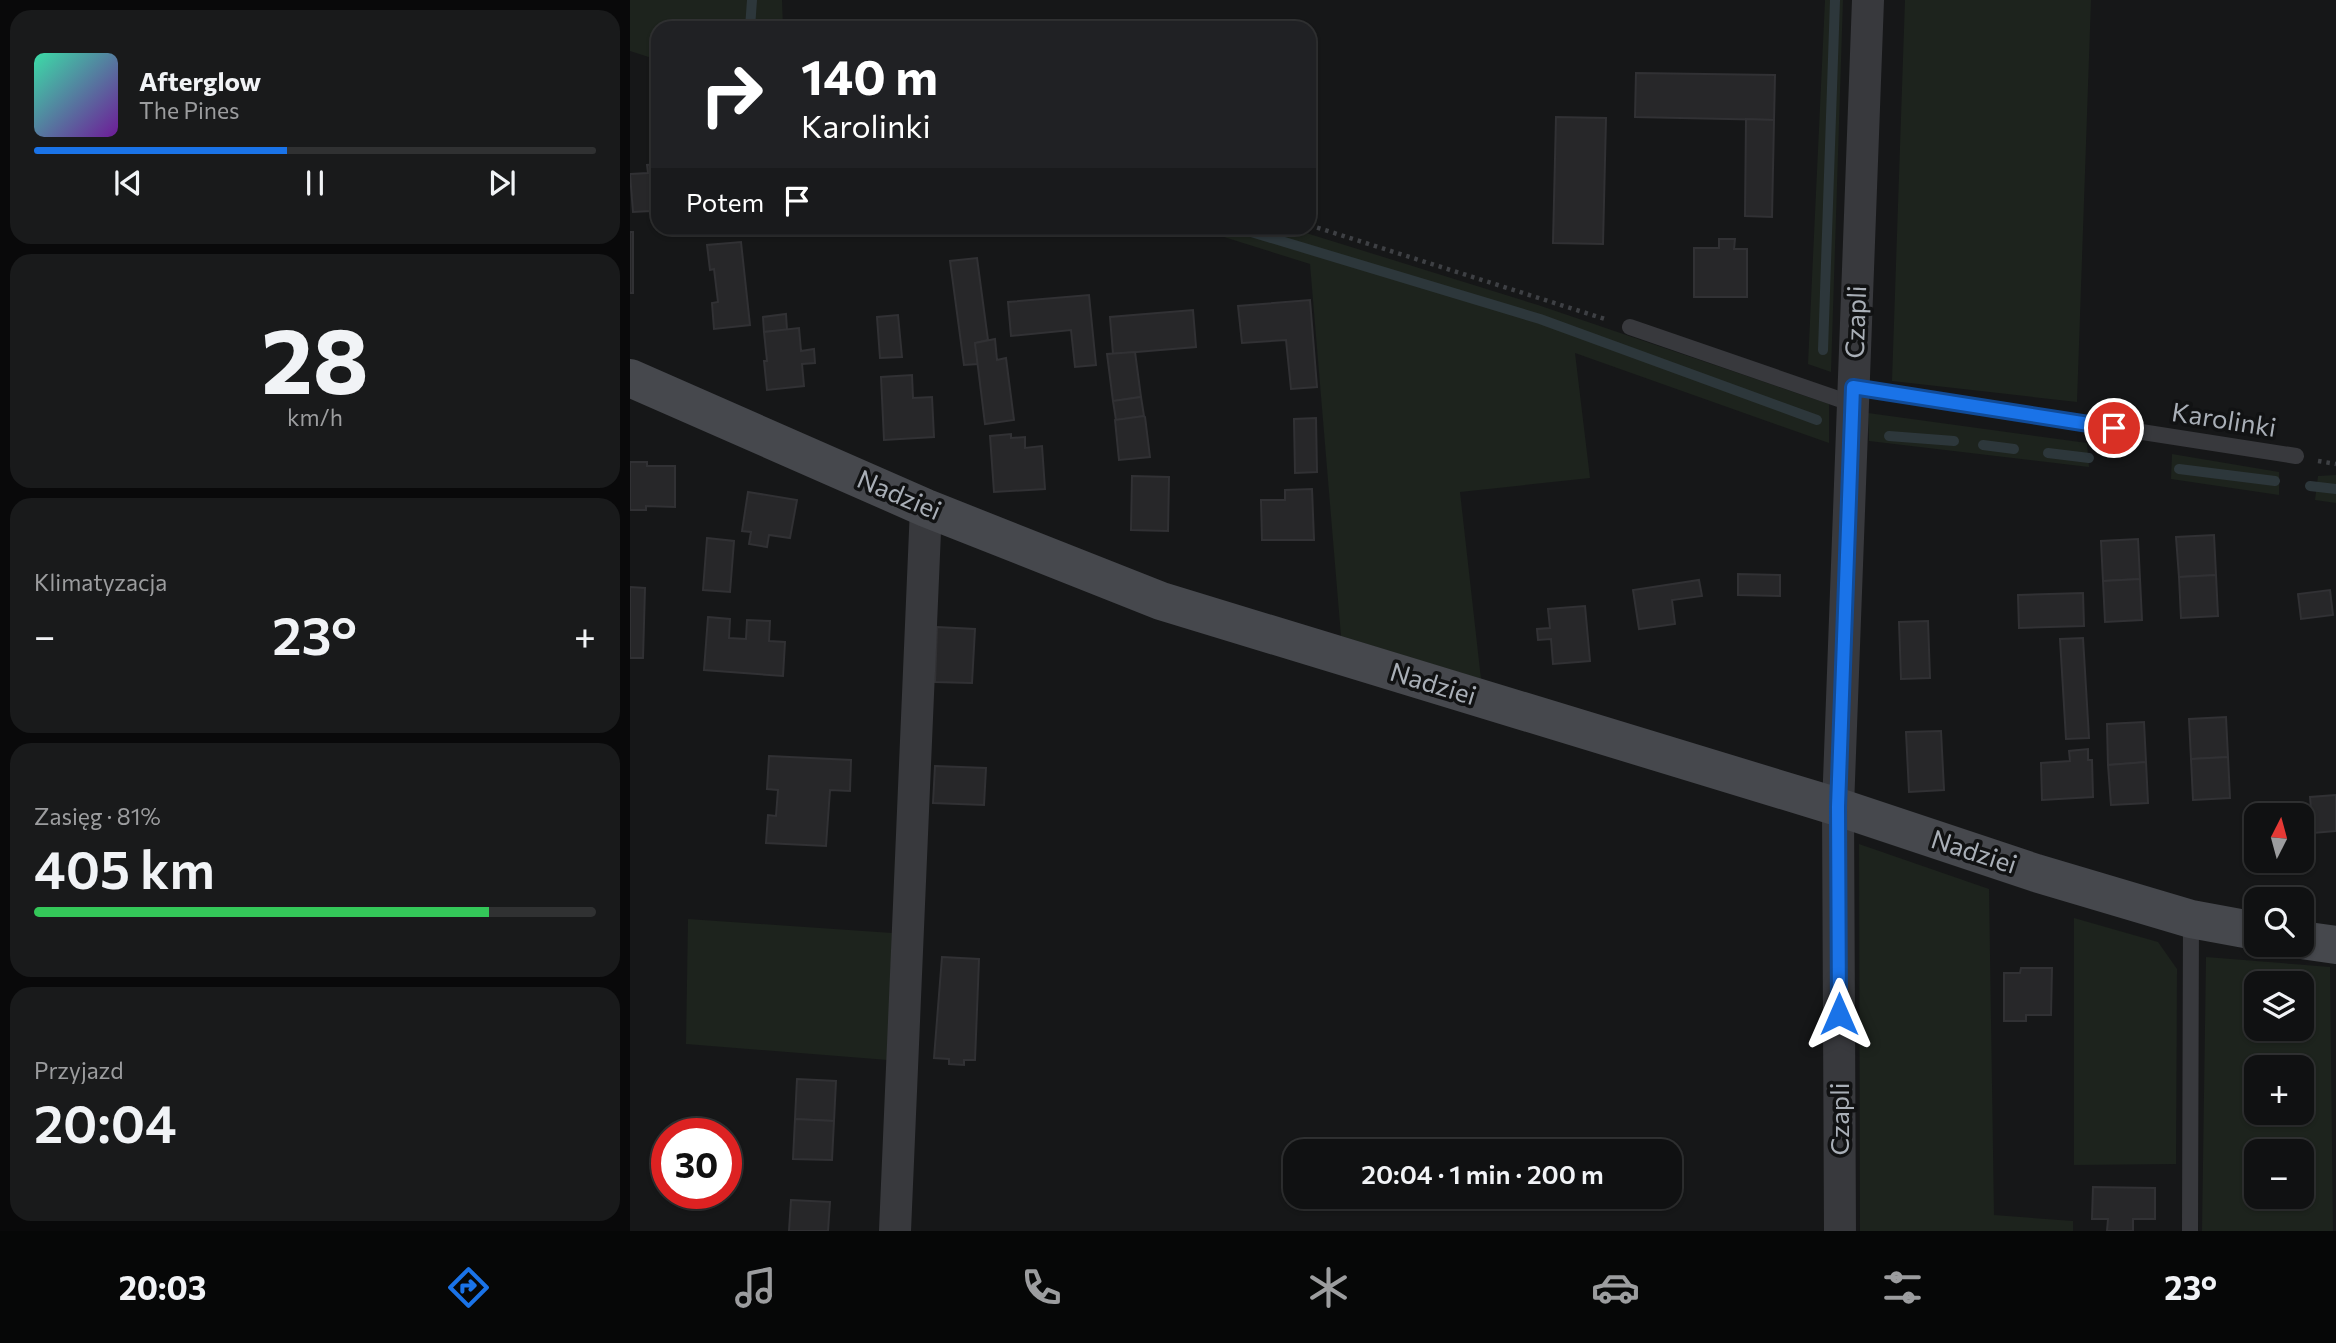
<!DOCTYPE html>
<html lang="pl">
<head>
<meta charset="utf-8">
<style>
	body { margin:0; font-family:Commissioner,sans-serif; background:#191a1b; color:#f1f3f6; height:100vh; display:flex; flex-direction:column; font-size:26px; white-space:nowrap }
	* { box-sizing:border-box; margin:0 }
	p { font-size:23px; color:#9c9d9f }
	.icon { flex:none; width:38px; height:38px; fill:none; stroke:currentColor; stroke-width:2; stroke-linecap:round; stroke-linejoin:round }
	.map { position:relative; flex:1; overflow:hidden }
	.details { display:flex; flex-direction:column; gap:10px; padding:10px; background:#09090a; width:630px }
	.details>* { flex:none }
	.banner { position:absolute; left:21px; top:21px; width:665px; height:214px; border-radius:21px; box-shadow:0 2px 5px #0004,0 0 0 2px #303132; background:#202124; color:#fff; overflow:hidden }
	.needle { width:46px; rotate:6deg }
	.buttons { position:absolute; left:1614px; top:803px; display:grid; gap:14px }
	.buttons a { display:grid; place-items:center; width:70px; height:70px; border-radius:14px; background:#101112; box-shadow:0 2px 5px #0004,0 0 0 2px #303132; font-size:35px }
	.speed { position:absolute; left:21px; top:1118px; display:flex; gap:14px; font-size:35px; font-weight:700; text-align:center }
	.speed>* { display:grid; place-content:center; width:91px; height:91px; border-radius:50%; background:#101112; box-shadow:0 2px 5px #0004,0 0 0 2px #303132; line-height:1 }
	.speed .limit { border:10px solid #d22; background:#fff; color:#111 }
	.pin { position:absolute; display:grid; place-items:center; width:60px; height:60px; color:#fff; margin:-30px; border:4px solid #fff; border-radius:50%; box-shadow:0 2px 7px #0007 }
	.me { position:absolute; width:77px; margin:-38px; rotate:0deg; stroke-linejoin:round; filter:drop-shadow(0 0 5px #0008) }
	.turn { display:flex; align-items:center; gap:24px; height:147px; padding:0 35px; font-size:32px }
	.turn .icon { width:91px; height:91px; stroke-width:2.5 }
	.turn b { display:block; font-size:49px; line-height:60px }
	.then { display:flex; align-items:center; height:66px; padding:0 35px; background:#0003; gap:14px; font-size:26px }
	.big { font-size:52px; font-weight:600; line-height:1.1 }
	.details .card { flex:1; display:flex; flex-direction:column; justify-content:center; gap:10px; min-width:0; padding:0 24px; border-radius:21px; background:#191a1b }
	.details .dial { align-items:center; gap:0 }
	.dial b { font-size:91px; line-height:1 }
	.song { display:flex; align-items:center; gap:21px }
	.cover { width:84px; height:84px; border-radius:10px; background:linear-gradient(135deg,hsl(160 70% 55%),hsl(280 70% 35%)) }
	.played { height:7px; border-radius:4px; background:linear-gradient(90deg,#1a73e8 45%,#303132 45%) }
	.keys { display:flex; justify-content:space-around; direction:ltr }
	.heat { display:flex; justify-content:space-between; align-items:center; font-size:38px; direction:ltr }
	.charge { height:10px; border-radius:5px; background:linear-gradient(90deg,#34c759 81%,#303132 0) }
	.trip { position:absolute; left:653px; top:1139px; width:399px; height:70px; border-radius:21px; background:#101112; box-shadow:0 2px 5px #0004,0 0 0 2px #303132; font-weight:600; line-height:70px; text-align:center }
	.tabs { display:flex; height:112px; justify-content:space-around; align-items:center; background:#060707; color:#9c9d9f }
	.tabs .icon { width:49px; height:49px }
	.tabs .active { color:#1a73e8 }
	.tabs b { font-size:32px; color:#f1f3f6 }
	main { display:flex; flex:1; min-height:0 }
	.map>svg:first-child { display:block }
	.green { fill:#1d231d; fill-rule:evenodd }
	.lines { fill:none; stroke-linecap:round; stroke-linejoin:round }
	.stream { stroke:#2d373b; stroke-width:10 }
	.building { fill:#272729; stroke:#313134; stroke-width:2 }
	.path { stroke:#3e4044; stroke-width:4.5; stroke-dasharray:3.5 5; stroke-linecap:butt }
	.lane { stroke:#38393d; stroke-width:16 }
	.street { stroke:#38393d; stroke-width:32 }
	.secondary { stroke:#46484d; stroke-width:38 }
	.route-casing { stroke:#114b97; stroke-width:18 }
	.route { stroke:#1a73e8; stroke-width:12 }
	.labels { text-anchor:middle; stroke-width:7; stroke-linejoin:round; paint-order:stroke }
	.street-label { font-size:26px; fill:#a9afb7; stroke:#111213 }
</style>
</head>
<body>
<main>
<section class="details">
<div class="card">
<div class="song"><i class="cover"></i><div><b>Afterglow</b><p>The Pines</p></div></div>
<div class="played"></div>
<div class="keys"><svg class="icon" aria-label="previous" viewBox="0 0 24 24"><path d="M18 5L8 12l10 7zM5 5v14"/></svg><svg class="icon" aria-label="pause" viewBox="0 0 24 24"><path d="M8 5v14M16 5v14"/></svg><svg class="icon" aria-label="next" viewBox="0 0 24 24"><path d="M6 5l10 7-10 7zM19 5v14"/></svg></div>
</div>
<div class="card dial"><b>28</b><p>km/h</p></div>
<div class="card"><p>Klimatyzacja</p>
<div class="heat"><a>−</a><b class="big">23°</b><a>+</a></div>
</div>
<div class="card"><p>Zasięg · 81%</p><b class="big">405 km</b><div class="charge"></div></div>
<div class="card"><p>Przyjazd</p><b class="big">20:04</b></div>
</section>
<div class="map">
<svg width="1706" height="1231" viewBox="0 0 1706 1231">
	<rect width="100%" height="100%" fill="#161718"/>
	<g class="green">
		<polygon points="0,0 152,0 153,28 28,28 28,60 0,51"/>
		<polygon points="1195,0 1213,0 1201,372 1178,364"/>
		<polygon points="1275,0 1461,0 1447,402 1262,381"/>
		<polygon points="565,228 660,228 908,305 1199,404 1199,443 945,353 960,478 830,492 851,679 711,636 680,264"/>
		<polygon points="1238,413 1457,443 1459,467 1239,441"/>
		<polygon points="1542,454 1649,472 1649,495 1541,479"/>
		<polygon points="1706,475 1706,503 1685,500 1688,476"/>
		<polygon points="1229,844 1359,889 1364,1215 1443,1221 1443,1231 1230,1231"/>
		<polygon points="1444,918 1528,942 1547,969 1546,1164 1444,1165"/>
		<polygon points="58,919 262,933 258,1060 56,1044"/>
		<path d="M1576,957L1700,967L1703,1231H1572ZM1626,984H1671V1029H1626ZM1626,1068H1671V1113H1626ZM1626,1152H1671V1197H1626Z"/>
	</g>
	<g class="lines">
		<g class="stream">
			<polyline points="120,28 122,0"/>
			<polyline points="608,228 910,319 1187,420"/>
			<polyline points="1193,350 1205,0"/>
			<polyline points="1259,436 1324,441"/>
			<polyline points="1353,445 1384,449"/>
			<polyline points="1418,453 1459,458"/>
			<polyline points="1549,469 1645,481"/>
			<polyline points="1680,486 1706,489"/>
		</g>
	</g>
	<g class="building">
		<polygon points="1006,73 1145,75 1144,120 1005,117"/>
		<polygon points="926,117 976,118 973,244 923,243"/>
		<polygon points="1116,119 1144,120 1142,217 1115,216"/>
		<polygon points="28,164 28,218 21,218 21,211 3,212 0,174 18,173 17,165"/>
		<rect x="0" y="232" width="3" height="61"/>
		<polygon points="1089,239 1105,239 1104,249 1117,249 1117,297 1064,297 1064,248 1089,248"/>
		<polygon points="111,242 120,325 84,329 82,303 88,302 84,269 80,270 77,245"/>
		<polygon points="347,258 358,340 345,343 348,364 334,365 320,261"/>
		<polygon points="459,295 466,365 445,367 441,330 381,336 378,302"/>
		<polygon points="680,300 687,387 661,389 656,340 612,343 608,306"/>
		<polygon points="563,310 566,347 483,354 480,317"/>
		<polygon points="156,314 157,330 134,332 133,317"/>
		<polygon points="268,315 272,357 250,358 247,317"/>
		<polygon points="169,328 171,351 184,349 185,363 172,364 174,386 137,390 134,361 137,361 134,332"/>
		<polygon points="365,339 367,360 376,358 384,420 355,424 345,343"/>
		<polygon points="505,352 511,397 483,401 477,354"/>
		<polygon points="282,375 283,398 302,397 304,437 254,440 251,377"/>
		<polygon points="511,397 514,416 486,420 483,401"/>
		<polygon points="514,416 515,417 520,457 489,460 485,420"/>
		<polygon points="686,418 687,472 665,473 664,419"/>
		<polygon points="381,434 381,438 395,437 395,448 412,446 415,489 364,492 360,436"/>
		<polygon points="0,462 17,462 17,466 45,466 45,507 16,506 16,510 0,510"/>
		<polygon points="502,476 539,477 538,531 501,530"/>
		<polygon points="682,489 684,540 632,540 631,500 655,500 655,490"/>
		<polygon points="118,492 167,500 160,538 139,535 137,547 119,544 121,532 112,531"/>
		<polygon points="1584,535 1586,575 1549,577 1546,537"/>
		<polygon points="77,538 104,541 100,592 73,590"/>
		<polygon points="1508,539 1510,579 1473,581 1471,541"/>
		<polygon points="1108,574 1150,575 1150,596 1108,595"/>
		<polygon points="1586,575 1588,616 1551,618 1549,577"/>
		<polygon points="1510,579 1512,620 1475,622 1473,581"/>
		<polygon points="1069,580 1072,596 1042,600 1045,624 1009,629 1003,590"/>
		<polygon points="0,587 15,588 13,658 0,658"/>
		<polygon points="1700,590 1703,615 1671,619 1668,594"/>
		<polygon points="1453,593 1454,626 1389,628 1388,595"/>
		<polygon points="955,606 960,661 923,664 921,639 908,640 907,629 920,628 918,609"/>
		<polygon points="78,617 100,619 99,638 116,639 117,620 140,621 139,641 155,642 153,676 74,670"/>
		<polygon points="1298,621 1300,678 1271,679 1269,622"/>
		<polygon points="307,627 345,629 342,683 305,682"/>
		<polygon points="1453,638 1459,738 1436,739 1430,639"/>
		<polygon points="1596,717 1598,757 1561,759 1559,719"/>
		<polygon points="1514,722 1516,762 1478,765 1477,724"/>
		<polygon points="1311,731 1314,790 1279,792 1276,732"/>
		<polygon points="1458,749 1458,760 1462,760 1463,797 1412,800 1411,763 1440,761 1439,751"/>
		<polygon points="139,756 221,760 220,791 200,790 196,846 136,843 138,815 146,816 148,790 137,789"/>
		<polygon points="1598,757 1600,798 1563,800 1561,759"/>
		<polygon points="1516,762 1518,803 1481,805 1478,765"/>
		<polygon points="305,766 356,768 354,805 303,803"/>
		<polygon points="1706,795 1706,831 1683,833 1680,797"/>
		<polygon points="312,957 349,959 345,1060 334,1060 334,1065 319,1064 319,1059 304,1058"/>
		<polygon points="1391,968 1422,968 1421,1015 1396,1015 1396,1021 1374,1021 1374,973 1390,973"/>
		<polygon points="167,1079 206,1081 204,1121 165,1119"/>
		<polygon points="165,1119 204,1121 202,1160 163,1159"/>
		<polygon points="1463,1187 1525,1188 1525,1219 1503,1219 1503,1231 1477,1231 1478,1219 1462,1219"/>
		<polygon points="161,1200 200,1202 198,1231 159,1231"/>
	</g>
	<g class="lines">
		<g class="path">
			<polyline points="679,225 978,320"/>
			<polyline points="1688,461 1706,464"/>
		</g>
		<g class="lane">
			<polyline points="1000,327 1223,404"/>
			<polyline points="1223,387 1666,456"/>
			<polyline points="1560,1231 1561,919"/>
		</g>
		<g class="street">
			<polyline points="265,1231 296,508"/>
			<polyline points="1210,1231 1208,807 1238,0"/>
		</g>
		<g class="secondary">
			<polyline points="0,378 296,508 531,601 1208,807 1406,873 1561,919 1626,931"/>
			<polyline points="1671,940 1706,945"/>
		</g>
	</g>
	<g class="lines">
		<defs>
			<polyline id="route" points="1209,1014 1208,807 1223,387 1484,428"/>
		</defs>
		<use href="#route" class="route-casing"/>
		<use href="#route" class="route"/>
	</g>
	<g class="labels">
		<g class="street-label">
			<text transform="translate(1226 322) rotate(-88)" y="9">Czapli</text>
			<text transform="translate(1594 420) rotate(9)" y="9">Karolinki</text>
			<text transform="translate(269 495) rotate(23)" y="9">Nadziei</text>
			<text transform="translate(803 684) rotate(17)" y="9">Nadziei</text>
			<text transform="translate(1344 852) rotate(18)" y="9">Nadziei</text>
			<text transform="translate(1210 1119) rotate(-90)" y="9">Czapli</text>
		</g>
	</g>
</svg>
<div class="buttons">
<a><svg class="needle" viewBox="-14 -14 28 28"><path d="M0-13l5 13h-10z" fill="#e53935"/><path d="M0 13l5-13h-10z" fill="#9c9d9f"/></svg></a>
<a><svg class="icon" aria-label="search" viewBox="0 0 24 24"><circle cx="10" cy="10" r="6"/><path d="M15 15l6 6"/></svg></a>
<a><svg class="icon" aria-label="layers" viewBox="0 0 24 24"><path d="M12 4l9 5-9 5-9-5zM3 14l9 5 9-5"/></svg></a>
<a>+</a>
<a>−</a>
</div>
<div class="speed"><div class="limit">30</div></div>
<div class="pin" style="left:1484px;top:428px;background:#d93025"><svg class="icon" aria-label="arrive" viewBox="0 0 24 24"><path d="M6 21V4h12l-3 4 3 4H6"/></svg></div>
<svg class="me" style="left:1209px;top:1014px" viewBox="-20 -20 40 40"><path d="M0-17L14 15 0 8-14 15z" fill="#1a73e8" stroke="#fff" stroke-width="4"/></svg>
<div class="trip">20:04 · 1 min · 200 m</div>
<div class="banner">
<div class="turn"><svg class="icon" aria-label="right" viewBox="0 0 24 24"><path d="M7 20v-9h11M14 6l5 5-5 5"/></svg><div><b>140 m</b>Karolinki</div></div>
<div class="then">Potem<svg class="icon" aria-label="arrive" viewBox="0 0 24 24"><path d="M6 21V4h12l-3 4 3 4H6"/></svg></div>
</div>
</div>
</main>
<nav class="tabs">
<b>20:03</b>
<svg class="icon active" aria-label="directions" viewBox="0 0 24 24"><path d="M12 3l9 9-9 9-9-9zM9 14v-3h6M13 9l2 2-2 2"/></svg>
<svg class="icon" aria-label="music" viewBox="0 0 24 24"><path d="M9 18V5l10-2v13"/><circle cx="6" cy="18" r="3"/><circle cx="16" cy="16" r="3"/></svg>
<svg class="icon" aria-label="phone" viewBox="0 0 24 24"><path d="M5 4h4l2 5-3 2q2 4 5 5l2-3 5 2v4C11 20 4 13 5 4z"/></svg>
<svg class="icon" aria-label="climate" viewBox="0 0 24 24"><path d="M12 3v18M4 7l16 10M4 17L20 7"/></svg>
<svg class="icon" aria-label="car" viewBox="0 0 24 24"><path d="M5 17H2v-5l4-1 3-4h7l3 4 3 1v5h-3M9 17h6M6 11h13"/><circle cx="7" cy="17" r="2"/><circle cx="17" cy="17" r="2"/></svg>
<svg class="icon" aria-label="filters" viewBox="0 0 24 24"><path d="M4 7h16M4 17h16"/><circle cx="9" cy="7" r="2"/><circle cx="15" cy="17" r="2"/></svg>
<b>23°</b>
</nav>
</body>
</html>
